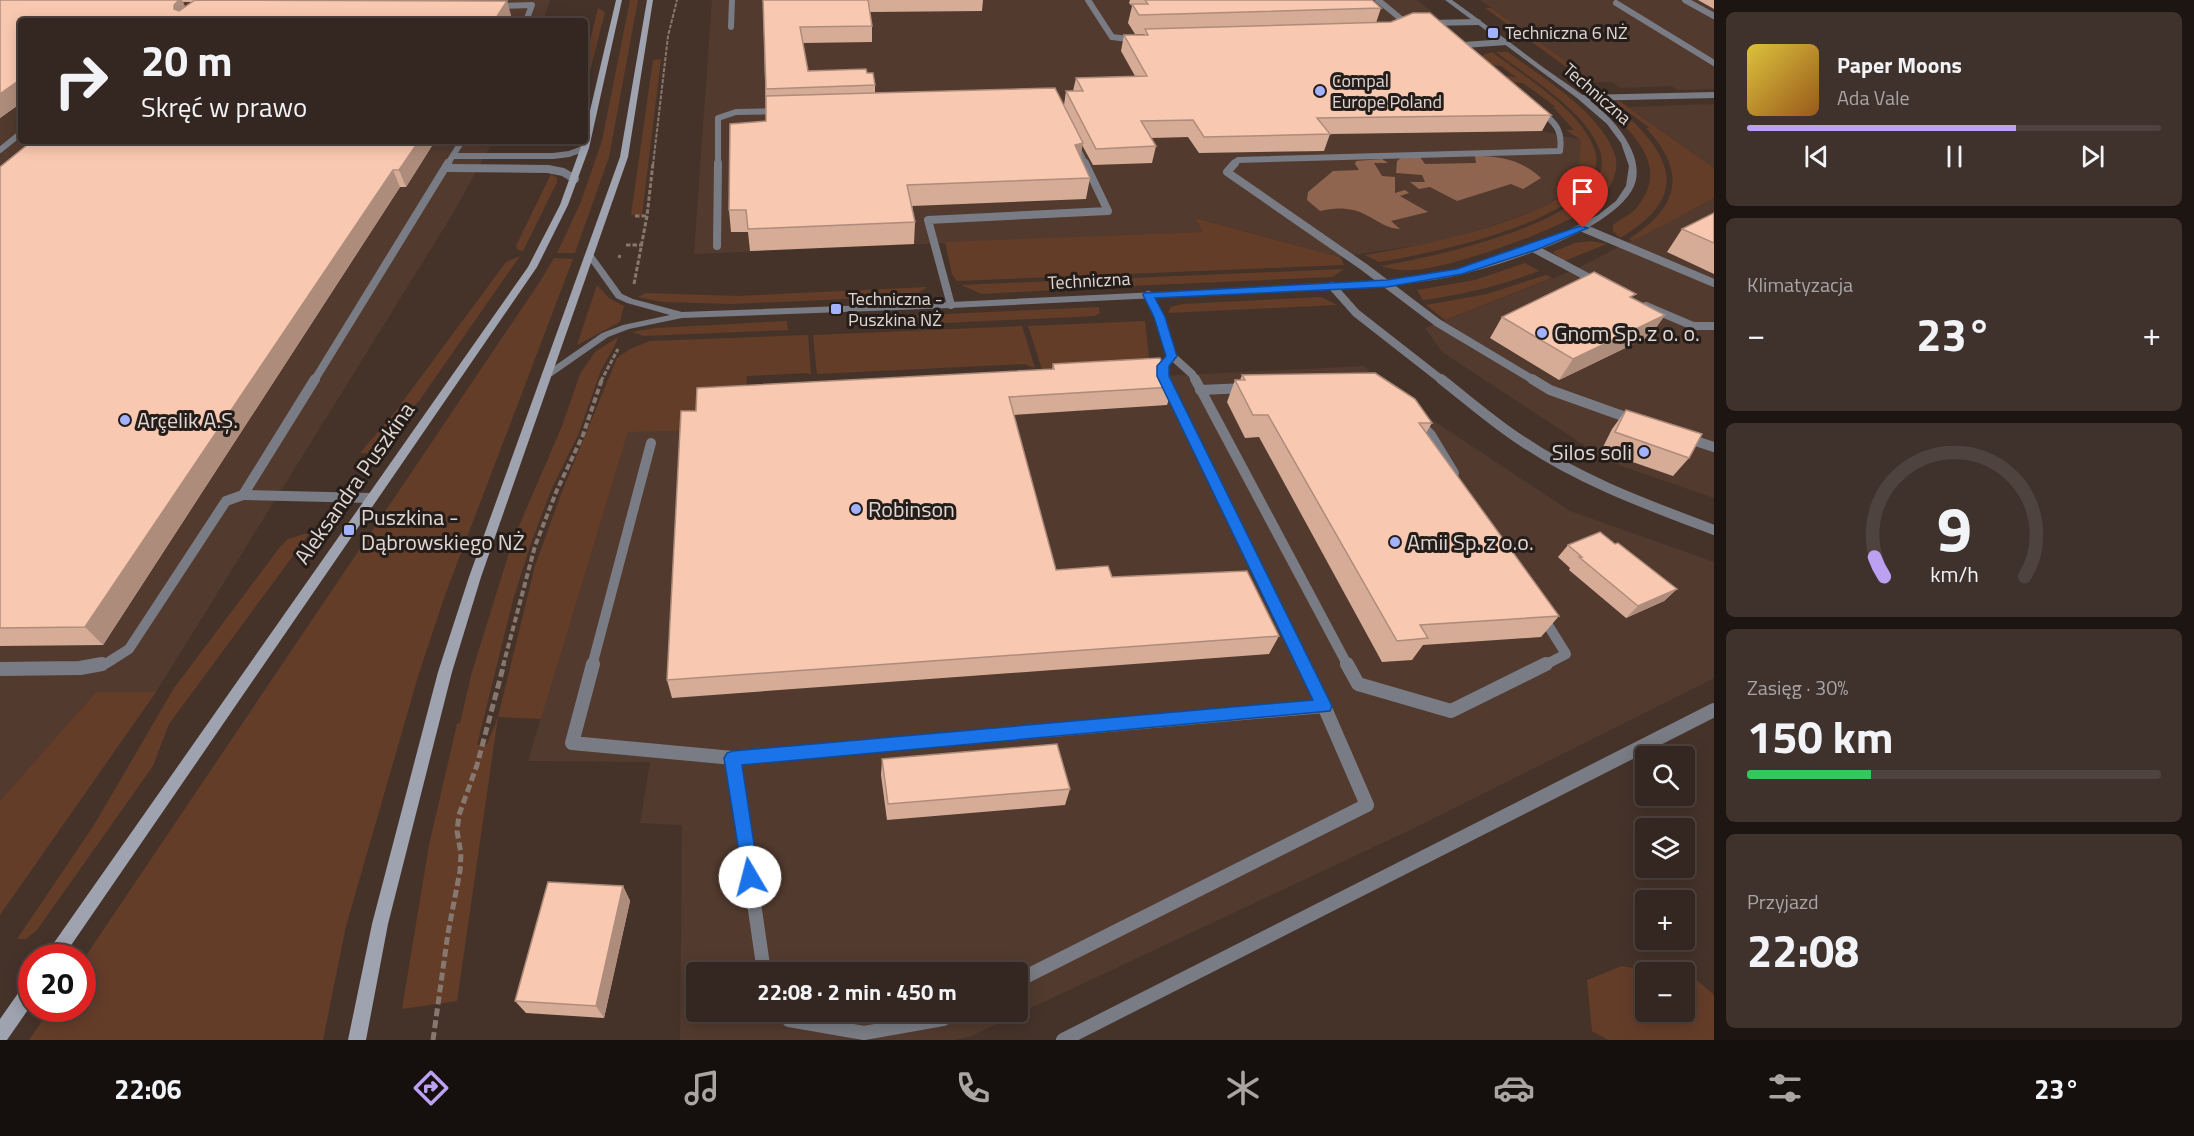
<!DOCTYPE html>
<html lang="pl">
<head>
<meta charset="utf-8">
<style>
	body { margin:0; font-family:"Titillium Web",sans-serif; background:#3f322d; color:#f1f3f6; height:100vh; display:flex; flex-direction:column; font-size:22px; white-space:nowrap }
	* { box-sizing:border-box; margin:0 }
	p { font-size:20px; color:#a9a5a5 }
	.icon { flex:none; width:33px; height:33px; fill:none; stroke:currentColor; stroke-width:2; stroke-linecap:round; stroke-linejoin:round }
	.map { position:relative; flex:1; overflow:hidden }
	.panel { display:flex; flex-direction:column; gap:12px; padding:12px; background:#1d1512; width:480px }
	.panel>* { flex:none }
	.banner { position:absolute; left:18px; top:18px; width:570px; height:126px; border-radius:6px; box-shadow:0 3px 15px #0003,0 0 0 2px #4e433e; background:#342620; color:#f1f3f6; overflow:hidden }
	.fabs { position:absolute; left:1635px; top:746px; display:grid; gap:12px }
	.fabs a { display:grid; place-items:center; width:60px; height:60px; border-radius:6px; background:#342620; box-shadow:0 3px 15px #0003,0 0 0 2px #4e433e; font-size:30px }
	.speed { position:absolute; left:18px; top:944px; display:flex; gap:12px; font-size:30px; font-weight:700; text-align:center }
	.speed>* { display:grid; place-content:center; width:78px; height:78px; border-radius:50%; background:#342620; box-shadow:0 3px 15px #0003,0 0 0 2px #4e433e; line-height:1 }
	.speed .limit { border:9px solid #d22; background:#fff; color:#111 }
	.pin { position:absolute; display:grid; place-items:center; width:51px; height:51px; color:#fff; margin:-62px -26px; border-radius:50% 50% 50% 0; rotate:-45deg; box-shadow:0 0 6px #0007 }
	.pin .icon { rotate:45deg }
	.me { position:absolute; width:66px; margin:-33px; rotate:352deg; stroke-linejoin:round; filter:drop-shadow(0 0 4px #0008) }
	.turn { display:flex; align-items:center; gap:21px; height:126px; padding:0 24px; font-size:27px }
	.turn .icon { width:78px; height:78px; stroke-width:2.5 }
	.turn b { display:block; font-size:42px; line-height:51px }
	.big { font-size:45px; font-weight:700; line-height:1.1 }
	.panel .card { flex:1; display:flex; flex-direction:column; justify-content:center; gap:9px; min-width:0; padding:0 21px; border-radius:9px; background:#3f322d }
	.panel .dial { align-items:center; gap:0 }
	.dial svg { height:156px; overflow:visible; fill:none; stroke:#4e433e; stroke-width:7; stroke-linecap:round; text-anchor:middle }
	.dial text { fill:#f1f3f6; stroke:none }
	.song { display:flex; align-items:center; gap:18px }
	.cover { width:72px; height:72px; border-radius:9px; background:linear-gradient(135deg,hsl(50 70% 55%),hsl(30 70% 35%)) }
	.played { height:6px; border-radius:3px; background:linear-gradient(90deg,#bca0f2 65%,#4e433e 65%) }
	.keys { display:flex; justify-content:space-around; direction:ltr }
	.heat { display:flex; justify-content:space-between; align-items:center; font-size:33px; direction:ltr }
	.charge { height:9px; border-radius:4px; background:linear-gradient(90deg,#34c759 30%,#4e433e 0) }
	.trip { position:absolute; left:686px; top:962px; width:342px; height:60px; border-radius:6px; background:#342620; box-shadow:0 3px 15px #0003,0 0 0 2px #4e433e; font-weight:700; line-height:60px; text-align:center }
	.tab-bar { display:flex; height:96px; justify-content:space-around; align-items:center; background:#150f0d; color:#a9a5a5 }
	.tab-bar .icon { width:42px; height:42px }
	.tab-bar .current { color:#bca0f2 }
	.tab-bar b { font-size:27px; color:#f1f3f6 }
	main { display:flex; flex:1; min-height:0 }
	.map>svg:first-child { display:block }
	.built { fill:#523a2e; fill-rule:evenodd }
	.green { fill:#643d29 }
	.forest { fill:#90654f }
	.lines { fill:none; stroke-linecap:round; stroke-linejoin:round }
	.path-far3 { stroke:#86776f; stroke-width:2; stroke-dasharray:4 1.5; stroke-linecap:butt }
	.path-far2 { stroke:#86776f; stroke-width:3; stroke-dasharray:4.5 2; stroke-linecap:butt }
	.path-far1 { stroke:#86776f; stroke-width:4; stroke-dasharray:6 3; stroke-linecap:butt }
	.path { stroke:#86776f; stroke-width:5; stroke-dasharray:8 4; stroke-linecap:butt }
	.lane-far3 { stroke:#7a7c85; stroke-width:6 }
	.lane-far2 { stroke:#7a7c85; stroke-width:8 }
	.lane-far1 { stroke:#7a7c85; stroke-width:10 }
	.lane { stroke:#7a7c85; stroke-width:14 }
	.street { fill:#7a7c85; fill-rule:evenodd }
	.secondary { fill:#9fa3b0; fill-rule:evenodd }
	.wall { fill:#d6ac97; fill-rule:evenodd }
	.shaded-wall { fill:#ae8c7b }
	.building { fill:#f9c8b0; stroke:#ae8c7b; stroke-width:1.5 }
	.route { fill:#1a73e8; stroke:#114b97; stroke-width:1.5 }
	.poi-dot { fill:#a2b2fd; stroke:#251d19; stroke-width:2 }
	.labels { text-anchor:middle; stroke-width:6; stroke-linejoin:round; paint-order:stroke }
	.far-poi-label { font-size:18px; fill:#e1d6d0; stroke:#251d19; text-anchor:start }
	.far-street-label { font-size:18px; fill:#e1d6d0; stroke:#251d19 }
	.poi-label { font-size:22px; fill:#e1d6d0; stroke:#251d19; text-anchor:start }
	.street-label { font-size:22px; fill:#e1d6d0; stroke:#251d19 }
</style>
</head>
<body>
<main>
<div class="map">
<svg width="1714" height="1040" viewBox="0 0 1714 1040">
	<rect width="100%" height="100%" fill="#45332a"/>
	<g class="built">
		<polygon points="0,0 550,0 543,21 21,21 21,141 493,141 452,215 156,692 96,692 0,801"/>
		<polygon points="712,0 1417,0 1439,17 1423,18 1542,131 1581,140 1579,164 1581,182 1540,209 1482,229 1439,242 1340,257 1196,218 1203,232 694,254"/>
		<polygon points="1480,0 1714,0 1714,89 1678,90 1671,86 1621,88 1612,82 1596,82"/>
		<polygon points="1714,104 1714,168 1629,107"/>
		<polygon points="1714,198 1714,498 1610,462 1442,352 1425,328 1574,270"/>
		<path d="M1364,366L1381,386L1570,511L1714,562V678L1410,830L969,1037L954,1040H680L682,825L640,823L650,762L528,761L628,432L1163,376ZM696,972H1017V1011H696Z"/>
	</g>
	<g class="green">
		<polygon points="630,0 638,0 609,157 575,253 557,253 580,204 602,141"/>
		<polygon points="598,8 605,12 585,91 585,60"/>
		<polygon points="1485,8 1491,8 1596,82 1587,82"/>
		<path d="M1492,52C1525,77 1579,109 1594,148C1621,218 1422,255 1379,262L1365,255C1424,245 1483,233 1538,209C1553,203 1567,191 1581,182L1579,164L1581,140L1566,130H1574L1553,107H1556L1523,83L1510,82L1502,75L1517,78L1501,66L1494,65L1482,59L1483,55Z"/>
		<path d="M1496,52H1508C1542,78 1601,112 1615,155C1620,171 1610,190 1599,201C1572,226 1450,269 1412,270C1402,271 1391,269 1381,266C1426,258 1623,219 1600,151C1587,111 1528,77 1496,52Z"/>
		<polygon points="661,59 642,215 631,215 653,60"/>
		<path d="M1618,100L1714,168V198L1633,241L1629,239C1680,207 1687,172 1646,128H1650L1616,103Z"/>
		<path d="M1611,102C1665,147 1699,192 1620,238L1613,231V225C1620,219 1631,215 1638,206C1670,166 1633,134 1606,107Z"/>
		<polygon points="551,174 557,178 557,182 523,251 518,250 516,246"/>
		<polygon points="1195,218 1340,257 1344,265 957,281 952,274 945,242 1203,232"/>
		<polygon points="1591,241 1607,244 1564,261 1553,252 1575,243"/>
		<polygon points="520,256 419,401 370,453 360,453 395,412 506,262"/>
		<polygon points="554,258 573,259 445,595 419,673 346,926 323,1040 29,1040 51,1008 82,1008 83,960 541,280"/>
		<path d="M1525,263L1539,271C1501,285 1463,295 1423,300L1417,290L1475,280Z"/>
		<polygon points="1344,269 1332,277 1106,287 1103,281 1109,279"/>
		<polygon points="1546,275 1552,278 1445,320 1426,305 1487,294"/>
		<polygon points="1078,280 1089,281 1092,288 982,294 961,285"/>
		<polygon points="597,285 609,298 624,306 620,322 577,345"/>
		<polygon points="927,287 914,296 732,304 663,302 638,297 646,293 737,296"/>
		<polygon points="1321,297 1337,305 1168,313 1171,307 1182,304"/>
		<polygon points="1099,307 1100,313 1095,316 858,327 857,318"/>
		<polygon points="787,321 788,330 644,336 632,332 656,328"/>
		<polygon points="1145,321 1149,358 1137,365 1042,369 1028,326"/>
		<polygon points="1022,326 1035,368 1025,364 817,374 813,335"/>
		<polygon points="808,335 811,375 807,373 747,376 745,404 696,430 628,432 541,719 498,717 457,1001 402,1009 429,845 457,724 460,723 472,672 513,540 562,426 580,374 595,352 618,337 616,343 601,370 578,435 551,490 530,546 513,600 477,745 487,744 498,717 535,566 561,494 617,358 630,349 650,341"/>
		<polygon points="304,534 309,534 169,724 153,766 37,930 26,939 17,939 94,825 174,688 280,547 288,539"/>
		<polygon points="96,692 156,692 0,915 0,801"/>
		<polygon points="1622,966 1652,972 1646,972 1646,1011 1684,1011 1685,978 1698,981 1714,995 1714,1040 1608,1040 1592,1031 1587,980"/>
	</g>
	<g class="forest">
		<path d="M1475,156C1502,156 1521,160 1541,178L1523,189L1511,184L1457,201L1430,187L1419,189L1410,182H1425L1422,175L1396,173L1397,161L1401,158L1420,157L1425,164L1476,163Z"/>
		<path d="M1382,159L1388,163H1374L1382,176L1395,177V193L1405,190L1409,193L1400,196L1428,212L1391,221L1400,229C1386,228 1380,222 1368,216C1353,207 1336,207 1320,211L1307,200L1308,192L1333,171L1359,170L1355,164L1356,161Z"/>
	</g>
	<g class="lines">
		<polyline class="path-far3" points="653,165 668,36 677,0"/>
		<g class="path-far2">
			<polyline points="635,216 647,216"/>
			<polyline points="626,245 643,245"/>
			<polyline points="619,258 620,255"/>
			<polyline points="634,284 647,216 653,163"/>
			<polyline points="601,381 618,349"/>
		</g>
		<polyline class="path-far1" points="503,666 535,546 557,490 583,435 602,379"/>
		<polyline class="path" points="433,1040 448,933 460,871 461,854 457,831 459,815 477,765 504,664"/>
		<g class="lane-far3">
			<polyline points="1088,0 1112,37 1136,40"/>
			<polyline points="1378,0 1406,23"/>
			<polyline points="1685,0 1714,16"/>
			<polyline points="1616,3 1714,63"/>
			<polyline points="494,6 532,5 526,21"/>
			<polyline points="1429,23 1478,22"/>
			<polyline points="731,27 732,0"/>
			<polyline points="1470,52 1464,45 1506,42"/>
			<polyline points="1582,98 1714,95"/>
			<polyline points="1075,143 1086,165"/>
			<polyline points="0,150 21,133"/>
			<polyline points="454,156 553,156 569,154 585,148"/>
			<polyline points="447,165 462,141"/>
			<polyline points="718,165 718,118 736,112 781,111"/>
			<path d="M1234,165L1238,160L1560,151C1563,130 1555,122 1539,110"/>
		</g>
		<g class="lane-far2">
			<polyline points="1235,163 1227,172 1364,267 1438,323 1535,381"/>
			<polyline points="447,168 548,169 563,172 575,179"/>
			<polyline points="1583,228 1714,283"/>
			<polyline points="717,246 718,163"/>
			<polyline points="1533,248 1597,282"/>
			<polyline points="1332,286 1356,313 1443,381"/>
			<polyline points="1148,295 1159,317 1172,356 1192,374 1196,381"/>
			<polyline points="951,305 928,220 1108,211 1085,163"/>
			<polyline points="1646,306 1693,326 1714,326"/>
			<polyline points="314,381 448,163"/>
			<polyline points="1165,381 1163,366 1172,356"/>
		</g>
		<g class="lane-far1">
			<polyline points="315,379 243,495 371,498"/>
			<polyline points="1165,379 1304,666"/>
			<polyline points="1195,379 1348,666"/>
			<path d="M1441,379C1468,400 1494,423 1522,441C1581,481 1648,505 1714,530"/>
			<polyline points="1532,379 1550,390 1634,420"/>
			<polyline points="1200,390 1247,388"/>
			<polyline points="1419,423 1431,435 1454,473"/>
			<polyline points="1686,438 1714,447"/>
			<polyline points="93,666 107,663 129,649 226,501 243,495"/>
			<polyline points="592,666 651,443"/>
			<polyline points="1543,666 1566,654 1543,617"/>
		</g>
		<g class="lane">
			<polyline points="593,664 572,743 733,758 1324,706 1304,664"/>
			<polyline points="1347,664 1358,684 1451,711 1546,664"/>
			<polyline points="0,669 80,668 102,664"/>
			<polyline points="733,758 764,972"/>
			<polyline points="1017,981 1367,805 1324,706"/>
			<polyline points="783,1011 789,1020 864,1033 943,1019 959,1011"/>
			<polyline points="1063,1040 1714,710"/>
		</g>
		<path class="street" d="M1445,0H1452C1481,21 1511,43 1540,65C1570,87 1610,109 1628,143C1635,155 1640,172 1634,186C1615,231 1496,267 1450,277C1429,281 1408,283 1387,287L951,308L682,318L629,329L608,337L552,376L548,377L543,374L602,333L623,325L670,315L627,303L616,298L586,256L590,253L593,254L622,294L633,299L682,312L951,302L1387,281L1457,270L1553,238L1598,215L1616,201L1626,186L1629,166L1621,143L1607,124L1577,98Z"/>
		<g class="secondary">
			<polygon points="616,0 622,0 589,148 568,205 537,267 63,957 44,957 528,267 560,205 583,141 585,141 585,132"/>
			<polygon points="647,0 653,0 628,157 481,577 452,672 388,924 366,1040 348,1040 372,924 438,672 469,577 620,157"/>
			<polygon points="32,979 32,1004 7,1040 0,1040 0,1019 26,982"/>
		</g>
	</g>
	<g class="wall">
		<path d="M0,0H396V1L511,15L508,21H21V103L0,118ZM183,2H192L185,7Z"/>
		<polygon points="763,0 983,0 982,11 870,12 872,26 872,42 803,43 808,71 867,73 875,85 875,93 1064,105 1066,91 1073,91 1076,78 1135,76 1121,51 1124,35 1144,35 1144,34 1135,34 1128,23 1132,6 1129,3 1130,0 1372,0 1381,8 1376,23 1551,115 1542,131 1330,134 1324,151 1199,153 1188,137 1151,138 1156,146 1152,163 1093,165 1082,145 1080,156 1090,178 1086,199 912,206 915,222 914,244 750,251 748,232 731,232 729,210 766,121"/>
		<polygon points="1698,0 1714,0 1714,9"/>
		<polygon points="435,141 406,187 400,187 103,645 0,646 0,167"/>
		<polygon points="1714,213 1714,274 1667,252 1682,229"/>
		<polygon points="1633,298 1665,315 1650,336 1559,380 1490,338 1502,317"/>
		<polygon points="1053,364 1173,387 1167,405 1014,415 1056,570 1112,577 1279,636 1269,654 672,698 667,680 696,411 1052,370"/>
		<polygon points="1242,375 1432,423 1426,433 1559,616 1541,637 1423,645 1412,660 1382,662 1259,437 1245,438 1227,402 1235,380 1240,380"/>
		<polygon points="1626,410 1689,458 1673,476 1601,451 1612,429"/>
		<polygon points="1615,544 1677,589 1664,601 1626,618 1569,570 1570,568 1558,557 1568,545"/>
		<polygon points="882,759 1070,789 1065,805 887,820 881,775"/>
		<polygon points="623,886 630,901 604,1018 526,1013 515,1001"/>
	</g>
	<g class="shaded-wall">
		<polygon points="179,0 182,0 188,13 181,20 174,9 174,5"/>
		<polygon points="507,1 511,15 508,21 494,21"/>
		<polygon points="21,79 21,103 0,118 0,94"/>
		<polygon points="419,141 435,141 406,187 399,170"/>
		<polygon points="1083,143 1079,164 1075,145"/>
		<polygon points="393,170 400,187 103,645 85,627"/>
		<polygon points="1665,315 1650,336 1559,380 1573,359"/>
		<polygon points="1677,589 1664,601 1626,618 1638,606"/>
		<polygon points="623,886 630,901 604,1018 596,1006"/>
	</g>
	<g class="building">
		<polygon points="0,0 179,0 174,5 174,9 179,11 195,0 507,1 494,21 21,21 21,79 0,94"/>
		<polygon points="763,0 868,0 872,26 800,27 808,71 866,69 867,73 873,73 875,85 766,89"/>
		<polygon points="1145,0 1372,0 1381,8 1139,15 1132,4 1148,4"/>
		<polygon points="1413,13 1430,13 1551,115 1317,118 1330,134 1204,137 1193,120 1141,121 1156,146 1096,149 1066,91 1083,91 1076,78 1147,76 1124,35 1148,35 1145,29 1391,22"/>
		<polygon points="1055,88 1083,143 1075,145 1090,178 907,185 915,222 748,229 746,210 729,210 730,124 766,121 766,96"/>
		<polygon points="32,141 419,141 399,170 393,170 85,627 0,628 0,167"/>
		<polygon points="1714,213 1714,243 1682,229"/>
		<polygon points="1594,272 1636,294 1630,297 1665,315 1573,359 1502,317"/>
		<polygon points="1160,358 1173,387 1009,397 1056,570 1108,566 1112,577 1247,571 1279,636 667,680 681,411 696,411 697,388 1054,369 1053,364"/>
		<polygon points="1375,373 1415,399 1432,423 1419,423 1559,616 1420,625 1428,638 1397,641 1268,415 1253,415 1235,380 1245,380 1242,375"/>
		<polygon points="1626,410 1702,434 1689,458 1615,432"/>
		<polygon points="1600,532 1615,544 1618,543 1677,589 1638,606 1579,557 1582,557 1568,545"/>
		<polygon points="1057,744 1070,789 888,804 882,759"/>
		<polygon points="548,882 623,886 596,1006 515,1001"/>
	</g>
	<polygon class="route" points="1580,226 1588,228 1536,250 1462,274 1387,287 1155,298 1165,317 1177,356 1169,366 1169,376 1332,706 1330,711 742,765 759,877 756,883 750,886 744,883 724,758 727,753 733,751 1313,700 1157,376 1157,366 1166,356 1154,317 1143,295 1144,293 1387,280 1457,269"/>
	<g class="poi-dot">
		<rect x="1487" y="27" width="12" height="12" rx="3"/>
		<circle cx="1320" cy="91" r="6"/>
		<rect x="830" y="303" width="12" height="12" rx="3"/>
		<circle cx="1542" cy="333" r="6"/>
		<circle cx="125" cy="420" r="6"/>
		<circle cx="1644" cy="452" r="6"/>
		<circle cx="856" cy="509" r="6"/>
		<rect x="343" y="524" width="12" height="12" rx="3"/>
		<circle cx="1395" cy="542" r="6"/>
	</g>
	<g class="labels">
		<g class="far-poi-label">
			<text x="1505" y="39">Techniczna 6 NŻ</text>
			<text x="1332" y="87">Compal<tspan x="1332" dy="21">Europe Poland</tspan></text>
			<text x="848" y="305">Techniczna -<tspan x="848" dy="21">Puszkina NŻ</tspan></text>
		</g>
		<g class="far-street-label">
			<text transform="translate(1597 94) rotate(41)" y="6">Techniczna</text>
			<text transform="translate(1089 281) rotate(-3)" y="6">Techniczna</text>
		</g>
		<g class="poi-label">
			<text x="1554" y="341">Gnom Sp. z o. o.</text>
			<text x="137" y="428">Arçelik A.Ş.</text>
			<text x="1632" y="460" text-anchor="end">Silos soli</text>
			<text x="868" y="517">Robinson</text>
			<text x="361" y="525">Puszkina -<tspan x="361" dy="25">Dąbrowskiego NŻ</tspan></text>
			<text x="1407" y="550">Amii Sp. z o.o.</text>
		</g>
		<g class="street-label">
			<text transform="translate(354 483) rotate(-55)" y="8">Aleksandra Puszkina</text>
		</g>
	</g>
</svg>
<div class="fabs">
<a><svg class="icon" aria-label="search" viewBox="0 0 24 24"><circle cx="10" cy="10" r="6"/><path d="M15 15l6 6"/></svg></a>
<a><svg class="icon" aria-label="layers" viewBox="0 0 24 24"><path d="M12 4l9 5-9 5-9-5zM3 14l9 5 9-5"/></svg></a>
<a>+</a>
<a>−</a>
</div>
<div class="speed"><div class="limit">20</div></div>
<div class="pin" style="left:1583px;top:228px;background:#d93025"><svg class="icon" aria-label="arrive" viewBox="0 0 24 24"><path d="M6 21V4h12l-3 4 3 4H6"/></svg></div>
<svg class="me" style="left:750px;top:877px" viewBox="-20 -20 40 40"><circle r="19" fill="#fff"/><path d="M0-13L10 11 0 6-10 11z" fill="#1a73e8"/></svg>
<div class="trip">22:08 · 2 min · 450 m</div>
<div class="banner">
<div class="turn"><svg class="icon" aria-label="right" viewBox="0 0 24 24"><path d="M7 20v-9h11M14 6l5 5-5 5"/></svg><div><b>20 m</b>Skręć w prawo</div></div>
</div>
</div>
<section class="panel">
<div class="card">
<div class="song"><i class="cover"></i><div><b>Paper Moons</b><p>Ada Vale</p></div></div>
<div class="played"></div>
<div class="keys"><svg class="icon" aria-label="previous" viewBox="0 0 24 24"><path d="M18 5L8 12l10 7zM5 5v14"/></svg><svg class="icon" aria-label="pause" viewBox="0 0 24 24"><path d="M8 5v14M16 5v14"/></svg><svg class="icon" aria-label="next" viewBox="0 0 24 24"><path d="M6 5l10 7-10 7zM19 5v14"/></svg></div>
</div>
<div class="card"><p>Klimatyzacja</p>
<div class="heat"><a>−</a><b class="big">23°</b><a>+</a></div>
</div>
<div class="card dial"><svg viewBox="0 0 100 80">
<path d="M14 69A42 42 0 1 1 86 69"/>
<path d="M14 69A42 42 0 0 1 9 59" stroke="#bca0f2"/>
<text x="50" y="56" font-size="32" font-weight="700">9</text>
<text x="50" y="72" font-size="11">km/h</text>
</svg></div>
<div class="card"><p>Zasięg · 30%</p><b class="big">150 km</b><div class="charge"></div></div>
<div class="card"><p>Przyjazd</p><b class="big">22:08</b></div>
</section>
</main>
<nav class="tab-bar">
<b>22:06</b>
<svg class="icon current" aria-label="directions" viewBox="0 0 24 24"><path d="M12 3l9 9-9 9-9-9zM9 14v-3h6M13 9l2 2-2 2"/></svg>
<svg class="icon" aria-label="music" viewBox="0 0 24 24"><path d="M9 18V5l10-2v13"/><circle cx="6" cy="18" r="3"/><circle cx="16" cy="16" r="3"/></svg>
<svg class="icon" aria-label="phone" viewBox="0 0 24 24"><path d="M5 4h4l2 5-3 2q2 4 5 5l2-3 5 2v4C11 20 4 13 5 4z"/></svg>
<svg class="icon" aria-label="climate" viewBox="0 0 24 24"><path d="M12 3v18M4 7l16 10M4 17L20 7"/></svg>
<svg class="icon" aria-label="car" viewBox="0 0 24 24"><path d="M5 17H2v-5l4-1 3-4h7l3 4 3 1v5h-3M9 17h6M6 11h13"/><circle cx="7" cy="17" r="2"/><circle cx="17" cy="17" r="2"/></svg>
<svg class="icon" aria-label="filters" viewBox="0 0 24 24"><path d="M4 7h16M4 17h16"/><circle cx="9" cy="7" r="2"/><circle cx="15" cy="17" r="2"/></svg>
<b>23°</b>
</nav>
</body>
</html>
